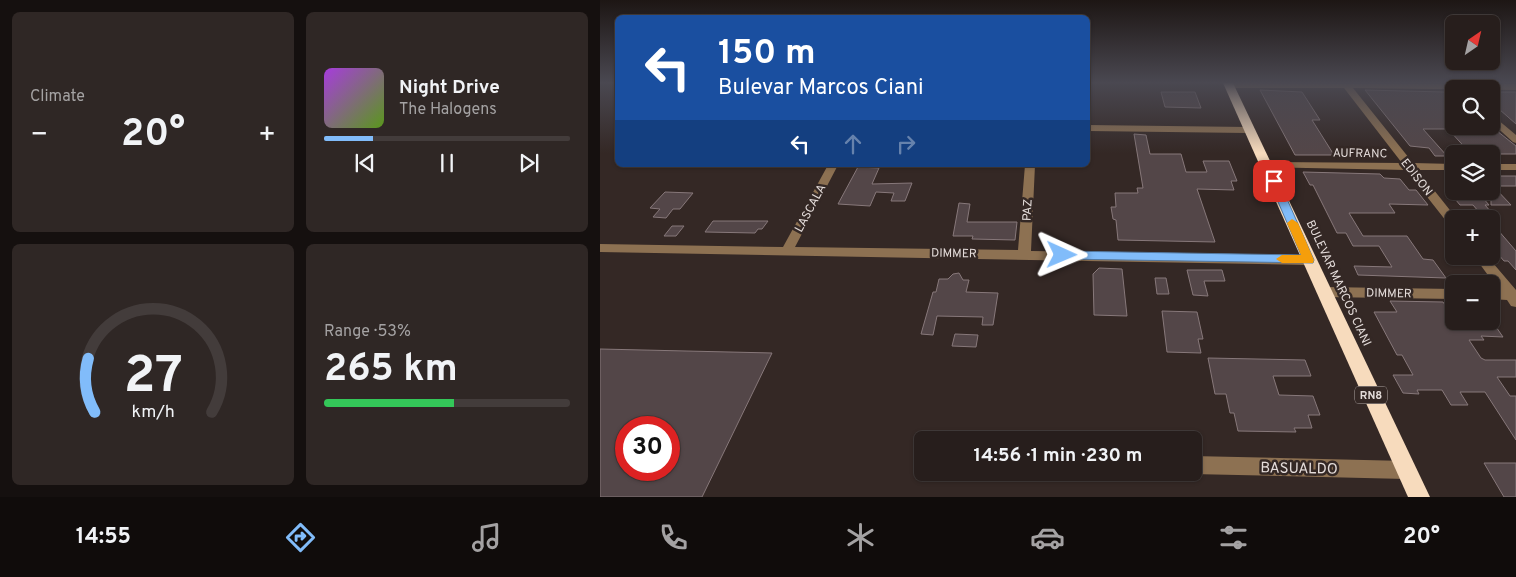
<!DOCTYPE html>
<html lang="en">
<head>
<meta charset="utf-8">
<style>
	body { margin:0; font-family:Overpass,sans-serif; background:#2f2725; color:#f1f3f6; height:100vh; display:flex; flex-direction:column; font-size:19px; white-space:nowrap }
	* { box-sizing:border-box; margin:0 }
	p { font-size:16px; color:#a4a2a3 }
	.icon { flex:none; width:28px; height:28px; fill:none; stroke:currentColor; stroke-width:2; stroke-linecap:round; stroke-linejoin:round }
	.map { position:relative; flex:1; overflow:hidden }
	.sheet { display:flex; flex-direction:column; gap:12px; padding:12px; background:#15100f; width:600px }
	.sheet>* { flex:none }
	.guide { position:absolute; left:15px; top:15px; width:475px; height:152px; border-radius:8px; box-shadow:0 1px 4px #0004,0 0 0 1px #433c3b; background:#1a4fa0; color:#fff; overflow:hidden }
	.needle { width:32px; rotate:34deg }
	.controls { position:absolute; left:845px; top:15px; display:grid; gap:10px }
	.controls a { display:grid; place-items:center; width:55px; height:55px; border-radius:8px; background:#271e1c; box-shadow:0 1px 4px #0004,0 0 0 1px #433c3b; font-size:25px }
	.speed { position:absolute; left:15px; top:416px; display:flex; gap:10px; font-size:25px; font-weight:700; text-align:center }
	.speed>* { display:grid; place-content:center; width:65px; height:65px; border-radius:50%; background:#271e1c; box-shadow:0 1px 4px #0004,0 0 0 1px #433c3b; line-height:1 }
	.speed .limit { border:8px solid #d22; background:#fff; color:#111 }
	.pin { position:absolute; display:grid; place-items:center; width:42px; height:42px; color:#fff; margin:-21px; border-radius:10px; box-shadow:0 2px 8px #0006 }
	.me { position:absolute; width:55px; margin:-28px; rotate:91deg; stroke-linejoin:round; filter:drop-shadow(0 0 4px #0008) }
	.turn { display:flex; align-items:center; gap:18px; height:105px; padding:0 20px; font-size:22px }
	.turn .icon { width:65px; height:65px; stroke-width:2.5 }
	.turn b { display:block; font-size:35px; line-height:42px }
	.lanes { display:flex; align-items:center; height:48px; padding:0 20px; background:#0003; justify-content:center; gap:25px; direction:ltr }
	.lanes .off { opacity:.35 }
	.big { font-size:38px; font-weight:700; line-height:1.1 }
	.sheet .card { flex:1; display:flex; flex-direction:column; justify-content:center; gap:8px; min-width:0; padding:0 18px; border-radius:8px; background:#2f2725 }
	.sheet .dial { align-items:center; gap:0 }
	.dial svg { height:130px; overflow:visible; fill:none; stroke:#433c3b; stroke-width:7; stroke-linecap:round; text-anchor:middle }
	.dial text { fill:#f1f3f6; stroke:none }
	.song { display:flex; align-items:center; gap:15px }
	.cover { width:60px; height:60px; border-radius:8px; background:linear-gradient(135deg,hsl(280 70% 55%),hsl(90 70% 35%)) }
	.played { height:5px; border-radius:2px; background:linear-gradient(90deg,#81bcfa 20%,#433c3b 20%) }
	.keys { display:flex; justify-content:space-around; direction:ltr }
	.heat { display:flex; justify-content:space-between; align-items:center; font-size:28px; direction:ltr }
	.charge { height:8px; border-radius:4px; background:linear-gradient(90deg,#34c759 53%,#433c3b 0) }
	.sheet .tiles { flex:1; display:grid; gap:12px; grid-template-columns:repeat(2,1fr) }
	.trip { position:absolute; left:314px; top:431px; width:288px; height:50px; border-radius:8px; background:#271e1c; box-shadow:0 1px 4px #0004,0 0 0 1px #433c3b; font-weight:700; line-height:50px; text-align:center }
	.menu { display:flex; height:80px; justify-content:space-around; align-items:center; background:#100c0b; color:#a4a2a3 }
	.menu .icon { width:35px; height:35px }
	.menu .active { color:#81bcfa }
	.menu b { font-size:22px; color:#f1f3f6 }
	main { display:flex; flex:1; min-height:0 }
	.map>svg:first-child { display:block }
	.building { fill:#534648; stroke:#87787a; fill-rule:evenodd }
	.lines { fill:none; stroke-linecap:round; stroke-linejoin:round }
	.minor { fill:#8d7152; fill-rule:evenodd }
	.highway { fill:#f7dbbd; fill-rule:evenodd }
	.route { fill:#81bcfa; stroke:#547aa2 }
	.slow { fill:#f59e0b }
	.labels { text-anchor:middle; stroke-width:5; stroke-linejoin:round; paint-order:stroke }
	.shield { fill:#342825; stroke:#afa6a4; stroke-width:1 }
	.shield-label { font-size:11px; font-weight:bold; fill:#e4dcda }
	.street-label { font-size:12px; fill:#e4dcda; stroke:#342825 }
	.near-street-label { font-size:15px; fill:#e4dcda; stroke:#342825 }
</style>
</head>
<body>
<main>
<section class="sheet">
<div class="tiles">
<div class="card"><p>Climate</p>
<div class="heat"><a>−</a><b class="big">20°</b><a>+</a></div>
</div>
<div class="card">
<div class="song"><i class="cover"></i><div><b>Night Drive</b><p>The Halogens</p></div></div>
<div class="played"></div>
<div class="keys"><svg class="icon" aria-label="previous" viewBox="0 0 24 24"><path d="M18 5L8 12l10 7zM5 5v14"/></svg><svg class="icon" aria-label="pause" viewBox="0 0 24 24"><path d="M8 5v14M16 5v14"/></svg><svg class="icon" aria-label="next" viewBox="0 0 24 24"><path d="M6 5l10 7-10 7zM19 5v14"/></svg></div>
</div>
<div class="card dial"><svg viewBox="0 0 100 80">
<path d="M14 69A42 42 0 1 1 86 69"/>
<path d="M14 69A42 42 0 0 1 10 36" stroke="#81bcfa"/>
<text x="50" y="56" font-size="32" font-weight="700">27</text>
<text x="50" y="72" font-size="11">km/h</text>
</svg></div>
<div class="card"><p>Range · 53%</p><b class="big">265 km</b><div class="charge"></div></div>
</div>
</section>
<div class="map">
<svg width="916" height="497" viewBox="0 0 916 497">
	<rect width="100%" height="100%" fill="#342825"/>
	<g class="building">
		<polygon points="660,90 702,92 720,120 712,120 734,155 695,155"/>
		<polygon points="765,90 845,92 854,100 854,127 892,127 916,146 916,154 871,154 848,129 823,129 847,156 835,156 829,148 810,146"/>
		<polygon points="561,92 595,92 601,108 565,107"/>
		<polygon points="891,92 916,92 916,124 891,102"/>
		<polygon points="534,134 546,135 550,154 581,154 586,172 607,172 603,161 629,161 637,181 631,181 634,190 597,189 615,242 518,240 516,220 513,219 511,207 516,207 515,193 538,193 537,188 543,188"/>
		<polygon points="258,167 279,168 272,184 312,183 305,201 291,201 294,193 276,192 270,206 238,204"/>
		<polygon points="703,172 780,174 784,178 800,179 809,190 816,190 828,205 789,204 795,213 749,213 763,236 807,236 823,259 833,260 846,278 758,275 754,266 792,267 779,246 753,246 746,233 737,233 713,185 710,185"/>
		<polygon points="891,176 916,176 916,186 893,186 911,205 891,205"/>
		<polygon points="858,191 877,191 889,205 885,205 897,219 885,219 873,205 860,205 851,194 858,194 856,192"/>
		<polygon points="65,192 93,193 80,209 73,209 66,218 53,217 60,209 50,208"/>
		<polygon points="359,203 370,204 367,222 417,222 415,240 372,239 373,236 353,236"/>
		<polygon points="113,221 168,221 162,229 158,229 155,233 105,232"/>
		<polygon points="891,222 916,251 916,270 908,261 904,261 891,246"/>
		<polygon points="72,226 84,226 76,236 64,236"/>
		<polygon points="499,268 522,269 527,316 494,315 493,274"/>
		<polygon points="587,270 622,270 625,281 604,281 608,296 593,295"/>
		<polygon points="359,273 363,280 369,280 366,292 398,293 393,325 382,325 383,317 337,316 333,335 321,334 333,292 336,292 339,279 348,279 353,274"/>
		<polygon points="555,278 566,278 569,294 557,294"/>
		<polygon points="790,301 843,302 854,318 854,321 892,321 903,337 881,336 884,340 869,340 881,358 885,360 916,360 916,377 897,377 910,396 916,396 916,440 885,392 860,392 868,405 851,405 842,390 817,390 819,394 803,393 793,375 813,375 802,355 797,355 774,312 797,312"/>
		<polygon points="562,311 597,312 603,339 598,339 601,353 567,352"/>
		<polygon points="355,334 378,335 376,347 352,346"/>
		<path d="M0,349L172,353L102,497H0ZM26,428H69V470H26Z"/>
		<polygon points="608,358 705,360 711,376 673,376 679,395 713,396 720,415 708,415 712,428 694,428 696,432 638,431 634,413 630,413 626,394 615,394"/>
		<polygon points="884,463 916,463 916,497 904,497"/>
	</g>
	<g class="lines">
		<g class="minor">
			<polygon points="626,83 916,84 916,90 753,88 813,163 854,164 854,170 818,170 857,219 854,219 854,227 850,226 806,170 663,167 662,165 667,162 802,163 744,88 629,88 626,87"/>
			<polygon points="891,114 916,135 916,143 913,142 891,122"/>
			<polygon points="488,125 648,127 653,130 648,133 488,131"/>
			<rect x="891" y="164" width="25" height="6"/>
			<polygon points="228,165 238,165 195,247 418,250 425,165 435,165 431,251 708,255 713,257 714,260 713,263 708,265 0,252 0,244 183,247"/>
			<polygon points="874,256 887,256 916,290 916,307 911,306 907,300 891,299 891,289 898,289"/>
			<polygon points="724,287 854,289 854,299 724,297 719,296 717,292 719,288"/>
			<polygon points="592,456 806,461 812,464 815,470 812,476 806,479 592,474 589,472 592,472"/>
		</g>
		<polygon class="highway" points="623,83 633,83 830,497 808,497"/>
	</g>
	<linearGradient id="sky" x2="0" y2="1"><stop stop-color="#1d1614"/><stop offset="0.54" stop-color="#4a4851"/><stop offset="1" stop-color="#4a4851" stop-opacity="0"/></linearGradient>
	<rect width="916" height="153" fill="url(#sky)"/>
	<polygon class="route" points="674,178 679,181 714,260 713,263 462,259 456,255 462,251 701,255 669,181"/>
	<polygon class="slow" points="692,219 698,223 714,260 713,263 682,263 676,259 682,255 701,255 687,223"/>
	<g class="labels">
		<rect class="shield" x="755" y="386.5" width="32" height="17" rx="4"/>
		<g class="shield-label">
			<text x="771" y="399">RN8</text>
		</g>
		<g class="street-label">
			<text transform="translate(760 153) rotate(1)" y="4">AUFRANC</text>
			<text transform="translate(817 177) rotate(52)" y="4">EDISON</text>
			<text transform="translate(210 208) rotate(-62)" y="4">LASCALA</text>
			<text transform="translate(427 210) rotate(-87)" y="4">PAZ</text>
			<text transform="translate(354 253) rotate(1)" y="4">DIMMER</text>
			<text transform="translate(739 283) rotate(65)" y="4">BULEVAR MARCOS CIANI</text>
			<text transform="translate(789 293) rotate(1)" y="4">DIMMER</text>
		</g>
		<g class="near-street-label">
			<text transform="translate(699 468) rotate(1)" y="5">BASUALDO</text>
		</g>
	</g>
</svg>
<div class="controls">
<a><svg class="needle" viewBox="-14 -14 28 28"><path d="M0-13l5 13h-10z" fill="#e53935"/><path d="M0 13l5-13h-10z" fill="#a4a2a3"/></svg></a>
<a><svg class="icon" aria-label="search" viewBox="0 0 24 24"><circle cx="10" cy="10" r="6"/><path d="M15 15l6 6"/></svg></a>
<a><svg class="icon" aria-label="layers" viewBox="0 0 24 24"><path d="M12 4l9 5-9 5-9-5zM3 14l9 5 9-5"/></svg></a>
<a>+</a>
<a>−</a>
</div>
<div class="speed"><div class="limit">30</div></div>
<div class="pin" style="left:674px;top:181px;background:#d93025"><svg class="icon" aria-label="arrive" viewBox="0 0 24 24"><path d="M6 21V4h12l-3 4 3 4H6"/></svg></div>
<svg class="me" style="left:462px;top:255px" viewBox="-20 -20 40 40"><path d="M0-17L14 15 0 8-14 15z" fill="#81bcfa" stroke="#fff" stroke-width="4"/></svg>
<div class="trip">14:56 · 1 min · 230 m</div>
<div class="guide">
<div class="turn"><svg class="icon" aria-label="left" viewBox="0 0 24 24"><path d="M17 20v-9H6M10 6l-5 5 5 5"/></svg><div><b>150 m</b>Bulevar Marcos Ciani</div></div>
<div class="lanes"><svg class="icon" aria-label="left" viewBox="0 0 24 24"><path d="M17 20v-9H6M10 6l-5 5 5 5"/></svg><svg class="icon off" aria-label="ahead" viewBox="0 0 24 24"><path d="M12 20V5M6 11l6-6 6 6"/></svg><svg class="icon off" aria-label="right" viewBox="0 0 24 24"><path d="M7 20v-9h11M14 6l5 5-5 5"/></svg></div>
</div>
</div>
</main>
<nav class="menu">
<b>14:55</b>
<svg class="icon active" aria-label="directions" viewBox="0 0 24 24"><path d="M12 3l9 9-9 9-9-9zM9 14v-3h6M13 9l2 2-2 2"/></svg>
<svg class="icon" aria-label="music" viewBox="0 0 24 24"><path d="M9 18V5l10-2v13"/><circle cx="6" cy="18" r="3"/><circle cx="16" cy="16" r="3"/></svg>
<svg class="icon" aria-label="phone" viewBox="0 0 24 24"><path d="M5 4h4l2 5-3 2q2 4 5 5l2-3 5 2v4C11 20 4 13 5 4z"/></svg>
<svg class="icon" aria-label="climate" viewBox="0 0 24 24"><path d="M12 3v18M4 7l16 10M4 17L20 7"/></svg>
<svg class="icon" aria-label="car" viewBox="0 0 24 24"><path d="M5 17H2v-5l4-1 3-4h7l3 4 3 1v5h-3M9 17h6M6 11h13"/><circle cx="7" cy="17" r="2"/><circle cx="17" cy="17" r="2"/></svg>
<svg class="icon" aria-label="filters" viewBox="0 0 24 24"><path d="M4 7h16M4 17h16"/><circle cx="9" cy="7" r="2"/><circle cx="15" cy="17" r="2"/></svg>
<b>20°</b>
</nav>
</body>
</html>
